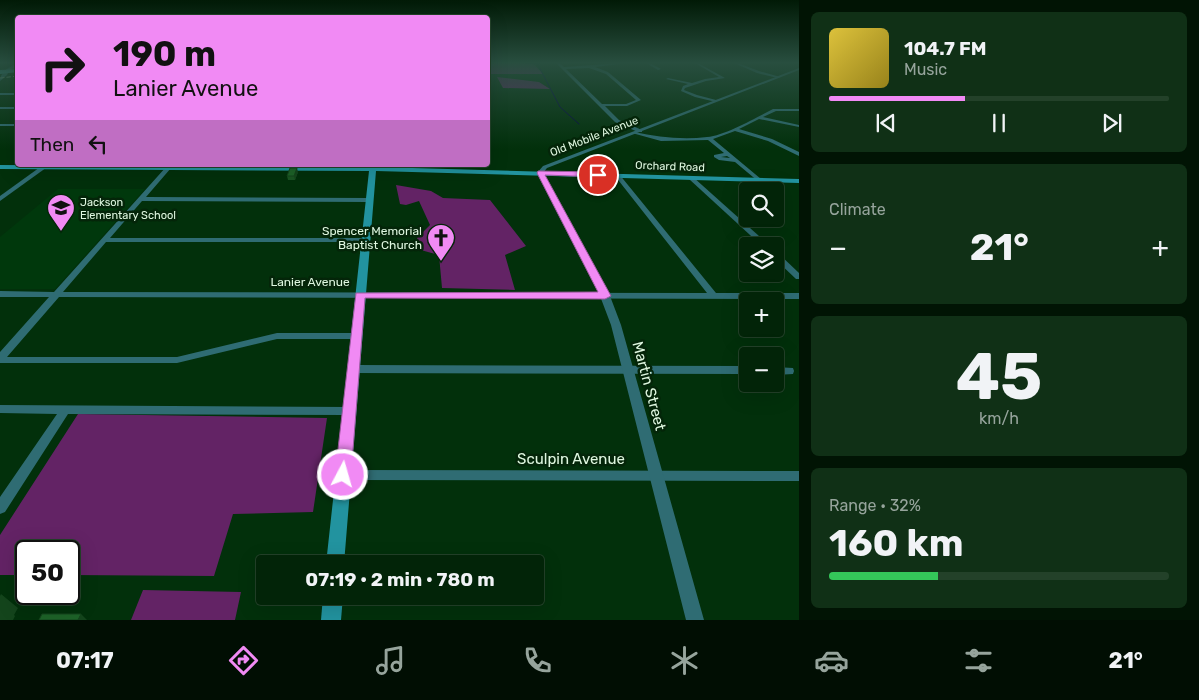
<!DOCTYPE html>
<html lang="en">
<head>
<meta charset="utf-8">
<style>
	body { margin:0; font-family:Rubik,sans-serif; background:#103016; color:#f1f3f6; height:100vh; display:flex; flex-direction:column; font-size:19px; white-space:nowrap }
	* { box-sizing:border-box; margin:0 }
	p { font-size:16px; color:#96a49c }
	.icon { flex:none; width:28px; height:28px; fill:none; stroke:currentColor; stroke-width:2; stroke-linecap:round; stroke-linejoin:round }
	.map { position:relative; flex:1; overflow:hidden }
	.panel { display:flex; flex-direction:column; gap:12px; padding:12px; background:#011404; width:400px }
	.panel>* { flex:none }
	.banner { position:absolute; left:15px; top:15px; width:475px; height:152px; border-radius:5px; box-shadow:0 5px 20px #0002,0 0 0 1px #234129; background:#f18af4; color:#111; overflow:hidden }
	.buttons { position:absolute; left:739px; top:182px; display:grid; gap:10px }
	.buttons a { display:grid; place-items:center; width:45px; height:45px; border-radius:5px; background:#022408; box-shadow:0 5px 20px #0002,0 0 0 1px #234129; font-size:25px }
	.speed { position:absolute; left:15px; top:540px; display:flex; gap:10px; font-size:25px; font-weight:700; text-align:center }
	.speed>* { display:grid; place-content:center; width:65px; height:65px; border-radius:50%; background:#022408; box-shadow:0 5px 20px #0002,0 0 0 1px #234129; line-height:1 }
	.speed .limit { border:2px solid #111; border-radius:8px; background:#fff; color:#111 }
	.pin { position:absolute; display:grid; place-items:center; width:42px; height:42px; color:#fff; margin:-21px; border:2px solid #fff; border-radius:50%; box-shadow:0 1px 5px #0007 }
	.me { position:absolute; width:55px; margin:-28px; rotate:6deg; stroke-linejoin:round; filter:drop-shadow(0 0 4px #0008) }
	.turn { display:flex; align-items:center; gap:18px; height:105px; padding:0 15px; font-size:22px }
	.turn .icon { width:65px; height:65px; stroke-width:2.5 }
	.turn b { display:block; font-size:35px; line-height:42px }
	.then { display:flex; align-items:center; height:48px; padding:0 15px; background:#0003; gap:10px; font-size:19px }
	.big { font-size:38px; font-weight:700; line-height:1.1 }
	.panel .tile { flex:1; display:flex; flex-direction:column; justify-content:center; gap:8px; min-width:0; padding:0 18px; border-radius:8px; background:#103016 }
	.panel .dial { align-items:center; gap:0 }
	.dial b { font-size:65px; line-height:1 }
	.song { display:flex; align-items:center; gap:15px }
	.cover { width:60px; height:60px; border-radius:8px; background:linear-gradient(135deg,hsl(50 70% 55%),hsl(50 70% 35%)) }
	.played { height:5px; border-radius:2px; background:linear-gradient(90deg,#f18af4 40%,#234129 40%) }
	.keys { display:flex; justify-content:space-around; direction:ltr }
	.heat { display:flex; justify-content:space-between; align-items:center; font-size:28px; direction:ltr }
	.charge { height:8px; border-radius:4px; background:linear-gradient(90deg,#34c759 32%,#234129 0) }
	.trip { position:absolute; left:256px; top:555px; width:288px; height:50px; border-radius:5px; background:#022408; box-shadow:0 5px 20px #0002,0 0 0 1px #234129; font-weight:700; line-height:50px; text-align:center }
	.tabs { display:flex; height:80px; justify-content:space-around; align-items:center; background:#010e03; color:#96a49c }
	.tabs .icon { width:35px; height:35px }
	.tabs .selected { color:#f18af4 }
	.tabs b { font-size:22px; color:#f1f3f6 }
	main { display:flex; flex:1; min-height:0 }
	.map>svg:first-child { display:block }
	.built { fill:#00380c }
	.green { fill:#632365 }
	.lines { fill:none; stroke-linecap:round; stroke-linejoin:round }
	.stream { stroke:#020443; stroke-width:1 }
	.minor { fill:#2f6c73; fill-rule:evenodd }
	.tertiary { fill:#2f6c73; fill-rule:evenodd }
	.secondary { fill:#22939f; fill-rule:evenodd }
	.primary { fill:#45adba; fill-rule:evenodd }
	.rail { stroke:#8cac90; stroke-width:1; stroke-dasharray:4.5 2; stroke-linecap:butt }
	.wall { fill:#195422 }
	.shaded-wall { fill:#14451c }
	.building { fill:#1d6228; stroke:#14451c }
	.route { fill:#f18af4; stroke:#9d5a9f }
	.labels { text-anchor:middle; stroke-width:5; stroke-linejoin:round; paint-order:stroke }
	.far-street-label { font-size:11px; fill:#dff7e0; stroke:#042509 }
	.far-poi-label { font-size:11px; fill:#dff7e0; stroke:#042509; text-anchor:start }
	.poi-label { font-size:12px; fill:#dff7e0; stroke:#042509; text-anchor:end }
	.street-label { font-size:12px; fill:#dff7e0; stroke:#042509 }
	.near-street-label { font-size:15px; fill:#dff7e0; stroke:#042509 }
</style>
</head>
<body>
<main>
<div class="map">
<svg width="799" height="620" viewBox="0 0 799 620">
	<rect width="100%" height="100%" fill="#02300b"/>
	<polygon class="built" points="58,189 145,189 55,289 0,289 0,237"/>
	<g class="green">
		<polygon points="488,63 533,63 543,74 488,74"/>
		<polygon points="497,77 539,82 550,89 503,88"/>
		<polygon points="396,185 431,191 443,198 490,200 526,246 505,255 515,290 442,288 439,255 417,249 417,238 430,225 419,201 406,205 400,204"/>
		<polygon points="78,414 327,418 313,512 233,514 214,576 69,575 69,551 26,551 26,575 0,575 0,535"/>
		<polygon points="143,590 241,592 235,620 131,620"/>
	</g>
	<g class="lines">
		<g class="stream">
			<polyline points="526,63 539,64"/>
			<polyline points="537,63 560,107 579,124"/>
		</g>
		<g class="minor">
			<path d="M556,63H560L564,67L620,63L619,64L595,67L608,72L641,100L627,106H605L619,120L642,130V132H638L615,122ZM589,68L606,74L636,100L626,104H602L566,69Z"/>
			<polygon points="646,63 650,63 661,69 658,70"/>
			<polygon points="695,63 698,63 725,78 706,81 685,88 684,90 697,95 716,100 716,102 695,97 681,91 683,86 688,84 666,79 668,78 692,83 705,79 719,77"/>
			<polygon points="734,63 738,63 759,71 780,77 778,78 757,73"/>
			<rect x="0" y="93" width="18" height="2"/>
			<rect x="0" y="107" width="18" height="2"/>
			<path d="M773,109H799V111H776L763,117L799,125V127L759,119L739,129L772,139L799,152V156L768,141L735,131L713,139L761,179L762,180L759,182L735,162L719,160L714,157V155L724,153L708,140L661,141L632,133L634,132C658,137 682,140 707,137C726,135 755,118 773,109ZM727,156L730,158L721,157Z"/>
			<rect x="0" y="124" width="18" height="2"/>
			<polygon points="166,167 171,168 146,197 369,198 372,200 369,202 142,201 110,238 365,238 369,240 365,242 106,242 63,292 707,293 615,176 614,175 617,173 619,174 716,293 799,293 799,299 59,297 7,357 177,357 277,333 356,333 361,336 356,339 277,339 177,363 0,363 0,352 49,297 0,297 0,291 54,292"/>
			<polygon points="689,177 693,177 770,246 762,246 689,179"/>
			<polygon points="775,253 778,253 799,273 799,279 796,279 775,259"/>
			<polygon points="353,365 748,366 748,374 353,373 349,372 348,369 349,366"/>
			<polygon points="775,367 793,368 794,371 793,374 775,375"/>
			<polygon points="0,405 350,407 354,408 355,411 354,414 350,415 68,414 5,512 0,514 0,497 57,414 0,413"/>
			<polygon points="343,470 799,471 799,481 343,480 339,479 337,475 339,471"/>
		</g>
		<g class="tertiary">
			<path d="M18,63V66L9,71L7,75L0,81C0,72 9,67 18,63Z"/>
			<polygon points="799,68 799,70 547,168 543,173 610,296 621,325 704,620 686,620 611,325 600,296 537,173 543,166"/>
			<polygon points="43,165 50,165 0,201 0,196"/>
		</g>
		<g class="secondary">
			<polygon points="0,165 370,167 370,165 378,165 377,167 799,179 799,183 376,171 344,564 326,564 369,171 0,169"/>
			<polygon points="323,596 343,596 341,620 321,620"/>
		</g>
		<polygon class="primary" points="18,69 18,72 0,74 0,70"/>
		<polyline class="rail" points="0,78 18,76"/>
	</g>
	<polygon class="wall" points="298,172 295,180 288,180 287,176"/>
	<g class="shaded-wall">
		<polygon points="297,168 298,172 295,180 294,176"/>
		<polygon points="1,594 18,608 14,615 15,616 13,620 0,620 0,596"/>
		<polygon points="81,614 87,620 78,620"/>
	</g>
	<g class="building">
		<polygon points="290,168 297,168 294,176 287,176"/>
		<polygon points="42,614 81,614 78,620 39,620"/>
	</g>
	<linearGradient id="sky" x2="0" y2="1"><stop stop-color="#011a06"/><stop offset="0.42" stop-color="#284e3f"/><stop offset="1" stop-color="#284e3f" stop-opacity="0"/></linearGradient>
	<rect width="799" height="149" fill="url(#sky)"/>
	<polygon class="route" points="538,171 598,172 602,175 598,177 545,175 611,296 605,299 365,298 351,475 349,480 343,482 337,480 335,475 356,293 598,292 537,173"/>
	<defs>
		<symbol id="school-pin" viewBox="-11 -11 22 30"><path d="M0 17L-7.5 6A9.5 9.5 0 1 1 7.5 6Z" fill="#f18af4" stroke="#042509"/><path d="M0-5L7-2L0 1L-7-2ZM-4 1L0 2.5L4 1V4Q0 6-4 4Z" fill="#111"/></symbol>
		<symbol id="church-pin" viewBox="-11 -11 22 30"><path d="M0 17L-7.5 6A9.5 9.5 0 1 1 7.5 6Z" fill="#f18af4" stroke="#042509"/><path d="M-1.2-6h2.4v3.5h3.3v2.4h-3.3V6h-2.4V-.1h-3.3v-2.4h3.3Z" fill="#111"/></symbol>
	</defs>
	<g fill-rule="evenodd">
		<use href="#school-pin" x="45" y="192" width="32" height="43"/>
		<use href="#church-pin" x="425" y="222" width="32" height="43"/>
	</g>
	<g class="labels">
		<g class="far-street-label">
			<text transform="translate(594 136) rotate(-21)" y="4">Old Mobile Avenue</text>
			<text transform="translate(670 166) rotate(2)" y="4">Orchard Road</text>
		</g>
		<g class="far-poi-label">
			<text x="80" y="206">Jackson<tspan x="80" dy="13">Elementary School</tspan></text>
		</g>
		<g class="poi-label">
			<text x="422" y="235">Spencer Memorial<tspan x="422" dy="14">Baptist Church</tspan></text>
		</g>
		<g class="street-label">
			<text x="310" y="286">Lanier Avenue</text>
		</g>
		<g class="near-street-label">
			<text transform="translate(649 386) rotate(75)" y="5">Martin Street</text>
			<text x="571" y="464">Sculpin Avenue</text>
		</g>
	</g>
</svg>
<div class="buttons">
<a><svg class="icon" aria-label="search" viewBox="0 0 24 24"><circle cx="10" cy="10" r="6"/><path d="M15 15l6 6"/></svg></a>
<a><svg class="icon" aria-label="layers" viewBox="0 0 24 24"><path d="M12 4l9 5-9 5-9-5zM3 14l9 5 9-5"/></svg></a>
<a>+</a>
<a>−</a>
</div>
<div class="speed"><div class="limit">50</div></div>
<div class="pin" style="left:598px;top:175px;background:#d93025"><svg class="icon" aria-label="arrive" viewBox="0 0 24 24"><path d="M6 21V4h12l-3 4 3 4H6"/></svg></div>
<svg class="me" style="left:343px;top:475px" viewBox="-20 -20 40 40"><circle r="17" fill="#f18af4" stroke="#fff" stroke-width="3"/><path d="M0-11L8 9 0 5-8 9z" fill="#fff"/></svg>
<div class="trip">07:19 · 2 min · 780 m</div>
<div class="banner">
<div class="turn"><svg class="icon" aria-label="right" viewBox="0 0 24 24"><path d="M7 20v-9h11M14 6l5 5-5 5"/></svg><div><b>190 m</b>Lanier Avenue</div></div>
<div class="then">Then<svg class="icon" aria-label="left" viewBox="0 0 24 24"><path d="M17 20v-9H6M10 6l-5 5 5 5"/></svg></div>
</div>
</div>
<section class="panel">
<div class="tile">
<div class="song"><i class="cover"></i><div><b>104.7 FM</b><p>Music</p></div></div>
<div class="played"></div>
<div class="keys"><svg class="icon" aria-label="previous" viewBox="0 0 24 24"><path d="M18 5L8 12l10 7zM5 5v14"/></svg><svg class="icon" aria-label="pause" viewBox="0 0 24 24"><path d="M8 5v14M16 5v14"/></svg><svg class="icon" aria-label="next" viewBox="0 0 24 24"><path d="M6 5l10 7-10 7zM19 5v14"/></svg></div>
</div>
<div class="tile"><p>Climate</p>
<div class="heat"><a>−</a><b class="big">21°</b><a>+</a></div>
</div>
<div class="tile dial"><b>45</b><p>km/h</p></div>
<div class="tile"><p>Range · 32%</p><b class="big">160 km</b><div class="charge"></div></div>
</section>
</main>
<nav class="tabs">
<b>07:17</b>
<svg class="icon selected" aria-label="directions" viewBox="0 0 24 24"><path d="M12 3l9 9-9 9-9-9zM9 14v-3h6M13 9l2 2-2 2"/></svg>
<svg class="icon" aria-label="music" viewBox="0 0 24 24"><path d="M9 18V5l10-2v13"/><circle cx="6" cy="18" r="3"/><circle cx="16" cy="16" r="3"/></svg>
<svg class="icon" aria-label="phone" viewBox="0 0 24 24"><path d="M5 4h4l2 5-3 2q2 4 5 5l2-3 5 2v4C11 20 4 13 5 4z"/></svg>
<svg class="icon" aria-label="climate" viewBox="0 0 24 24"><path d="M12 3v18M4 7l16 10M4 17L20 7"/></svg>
<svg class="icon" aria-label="car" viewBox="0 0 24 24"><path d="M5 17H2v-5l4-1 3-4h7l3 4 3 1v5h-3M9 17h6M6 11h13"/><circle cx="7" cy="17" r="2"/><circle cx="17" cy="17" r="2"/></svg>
<svg class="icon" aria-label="filters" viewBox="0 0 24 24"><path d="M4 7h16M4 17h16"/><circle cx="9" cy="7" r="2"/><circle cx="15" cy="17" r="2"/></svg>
<b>21°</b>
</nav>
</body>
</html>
